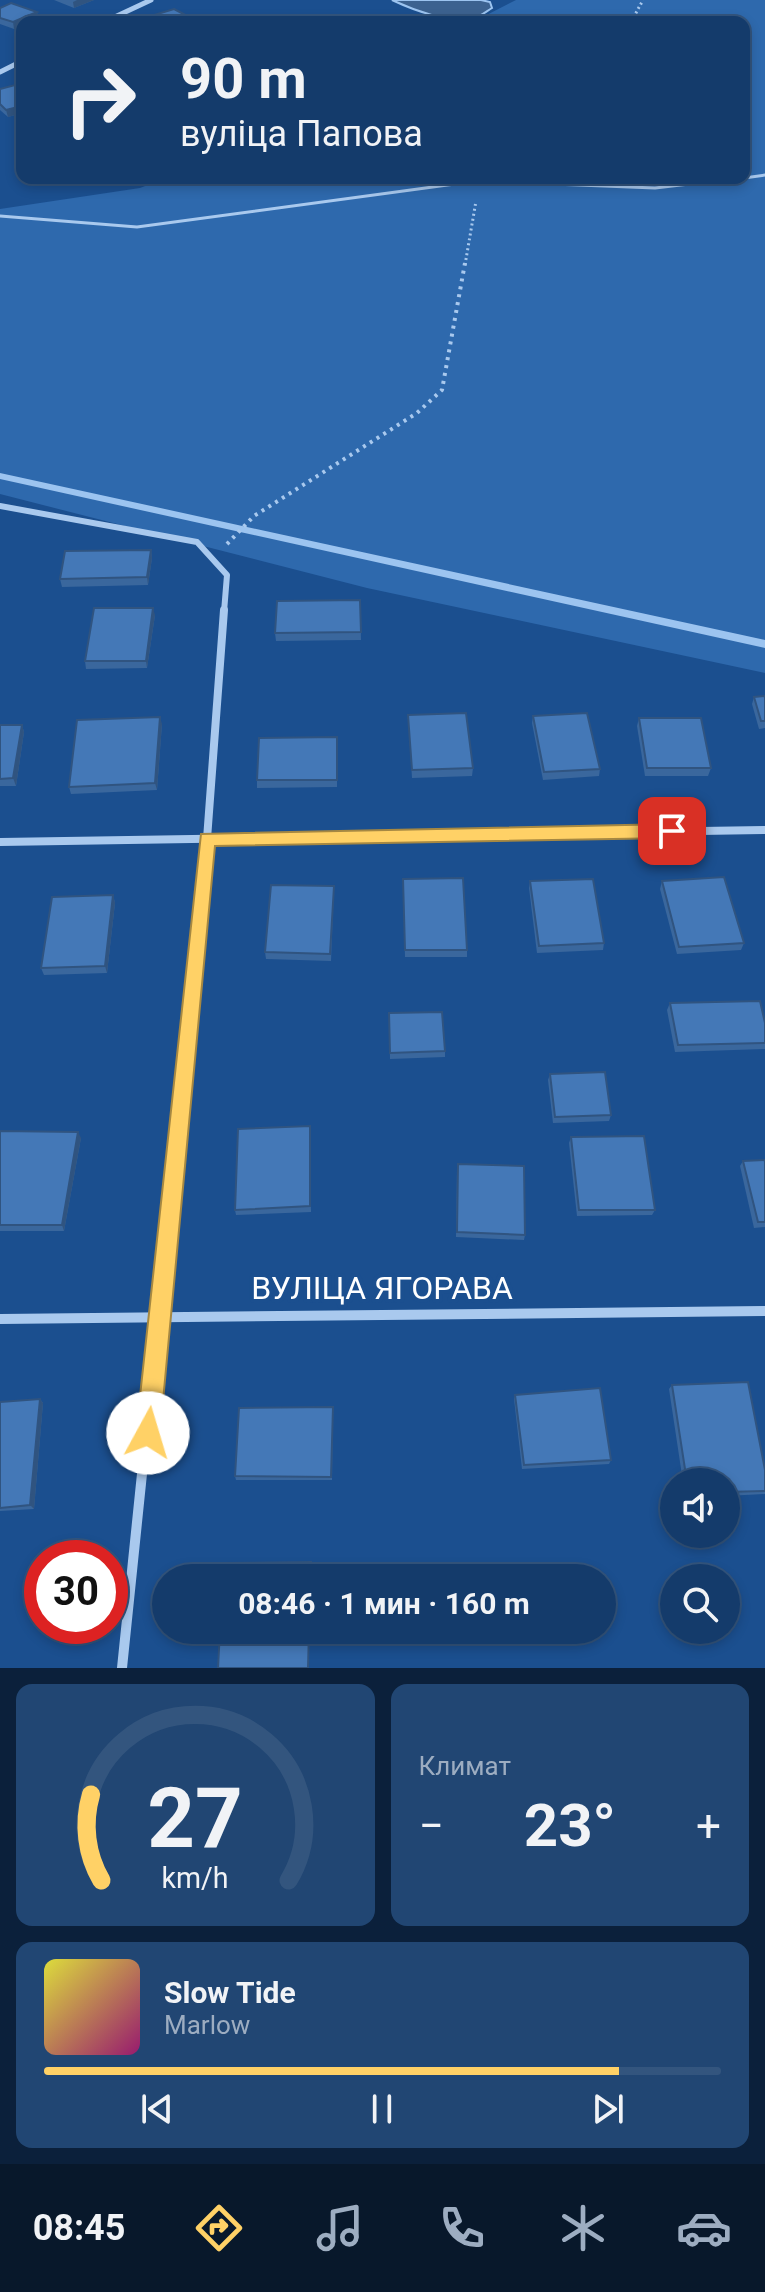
<!DOCTYPE html>
<html lang="ru">
<head>
<meta charset="utf-8">
<style>
	body { margin:0; font-family:Roboto,sans-serif; background:#214673; color:#f1f3f6; height:100vh; display:flex; flex-direction:column; font-size:30px; white-space:nowrap }
	* { box-sizing:border-box; margin:0 }
	p { font-size:26px; color:#9dadc1 }
	.icon { flex:none; width:44px; height:44px; fill:none; stroke:currentColor; stroke-width:2; stroke-linecap:round; stroke-linejoin:round }
	.map { position:relative; height:1668px; overflow:hidden }
	.panel { display:flex; flex-direction:column; gap:16px; padding:16px; background:#0b203b; flex:1 }
	.panel>* { flex:none }
	.top-card { position:absolute; left:16px; top:16px; width:734px; height:168px; border-radius:16px; box-shadow:0 4px 12px #0003,0 0 0 2px #33557e; background:#143b6b; color:#f1f3f6; overflow:hidden }
	.buttons { position:absolute; left:660px; top:1468px; display:grid; gap:16px }
	.buttons a { display:grid; place-items:center; width:80px; height:80px; border-radius:50%; background:#143b6b; box-shadow:0 4px 12px #0003,0 0 0 2px #33557e; font-size:40px }
	.speed { position:absolute; left:24px; top:1540px; display:flex; gap:16px; font-size:40px; font-weight:700; text-align:center }
	.speed>* { display:grid; place-content:center; width:104px; height:104px; border-radius:50%; background:#143b6b; box-shadow:0 4px 12px #0003,0 0 0 2px #33557e; line-height:1 }
	.speed .limit { border:12px solid #d22; background:#fff; color:#111 }
	.pin { position:absolute; display:grid; place-items:center; width:68px; height:68px; color:#fff; margin:-34px; border-radius:16px; box-shadow:0 4px 12px #0006 }
	.me { position:absolute; width:88px; margin:-44px; rotate:6deg; stroke-linejoin:round; filter:drop-shadow(0 0 6px #0008) }
	.turn { display:flex; align-items:center; gap:28px; height:168px; padding:0 32px; font-size:36px }
	.turn .icon { width:104px; height:104px; stroke-width:2.5 }
	.turn b { display:block; font-size:56px; line-height:68px }
	.big { font-size:60px; font-weight:700; line-height:1.1 }
	.panel .card { flex:1; display:flex; flex-direction:column; justify-content:center; gap:12px; min-width:0; padding:0 28px; border-radius:16px; background:#214673 }
	.panel .dial { align-items:center; gap:0 }
	.dial svg { height:208px; overflow:visible; fill:none; stroke:#33557e; stroke-width:7; stroke-linecap:round; text-anchor:middle }
	.dial text { fill:#f1f3f6; stroke:none }
	.song { display:flex; align-items:center; gap:24px }
	.cover { width:96px; height:96px; border-radius:12px; background:linear-gradient(135deg,hsl(60 70% 55%),hsl(320 70% 35%)) }
	.played { height:8px; border-radius:4px; background:linear-gradient(90deg,#ffd166 85%,#33557e 85%) }
	.keys { display:flex; justify-content:space-around; direction:ltr }
	.heat { display:flex; justify-content:space-between; align-items:center; font-size:44px; direction:ltr }
	.panel .tiles { flex:1; display:grid; gap:16px; grid-template-columns:1fr 1fr }
	.card:last-child { grid-column:span 2 }
	.trip { position:absolute; left:152px; top:1564px; width:464px; height:80px; border-radius:40px; background:#143b6b; box-shadow:0 4px 12px #0003,0 0 0 2px #33557e; font-weight:700; line-height:80px; text-align:center }
	.tab-bar { display:flex; height:128px; justify-content:space-around; align-items:center; background:#08182b; color:#9dadc1 }
	.tab-bar .icon { width:56px; height:56px }
	.tab-bar .selected { color:#ffd166 }
	.tab-bar b { font-size:36px; color:#f1f3f6 }
	.map>svg:first-child { display:block }
	.green { fill:#2e69ad }
	.water { fill:#3c6290; stroke:#9cc4f0; stroke-width:2 }
	.lines { fill:none; stroke-linecap:round; stroke-linejoin:round }
	.stream { fill:#9cc4f0; fill-rule:evenodd }
	.path-far1 { stroke:#a9c9ee; stroke-width:3; stroke-dasharray:2 3; stroke-linecap:butt }
	.path { stroke:#a9c9ee; stroke-width:4; stroke-dasharray:3 5; stroke-linecap:butt }
	.lane { stroke:#a9c9ee; stroke-width:3 }
	.street-far3 { stroke:#a9c9ee; stroke-width:5 }
	.street-far2 { stroke:#a9c9ee; stroke-width:6 }
	.street-far1 { stroke:#a9c9ee; stroke-width:8 }
	.street { stroke:#a9c9ee; stroke-width:10 }
	.wall { fill:#3a679d }
	.shaded-wall { fill:#305480 }
	.building { fill:#4478b7; stroke:#305480; stroke-width:2 }
	.route { fill:#ffd166; stroke:#a68842; stroke-width:2 }
	.labels { text-anchor:middle; stroke-width:8; stroke-linejoin:round; paint-order:stroke }
	.near-street-label { font-size:32px; fill:#fff; stroke:#1b4f8f }
</style>
</head>
<body>
<div class="map">
<svg width="765" height="1668" viewBox="0 0 765 1668">
	<rect width="100%" height="100%" fill="#1b4f8f"/>
	<polygon class="green" points="516,0 765,0 765,673 367,588 0,494 0,209 140,188 166,178 744,178 744,22 473,22"/>
	<path class="water" d="M392,0H481L490,2L492,8C487,11 481,16 475,18C455,26 411,9 392,0Z"/>
	<g class="lines">
		<polygon class="stream" points="0,473 765,640 765,648 0,479"/>
		<g class="path-far1">
			<polyline points="631,22 643,0"/>
			<polyline points="465,265 476,201"/>
		</g>
		<polyline class="path" points="227,544 254,516 417,413 442,390 465,263"/>
		<g class="lane">
			<polyline points="744,178 765,175"/>
			<polyline points="0,216 137,227 477,181 655,188 741,178"/>
		</g>
		<g class="street-far3">
			<polyline points="104,22 151,0"/>
			<polyline points="0,72 22,61"/>
		</g>
		<polyline class="street-far2" points="0,506 197,542 227,575 224,612"/>
		<g class="street-far1">
			<polyline points="0,842 765,830"/>
			<polyline points="184,1068 207,839 224,610"/>
		</g>
		<g class="street">
			<polyline points="0,1319 765,1311"/>
			<polyline points="122,1668 184,1066"/>
		</g>
	</g>
	<g class="wall">
		<polygon points="54,0 94,0 74,8"/>
		<polygon points="0,8 37,12 38,19 31,22 22,22 22,26 14,29 0,24"/>
		<polygon points="154,15 197,21 197,22 155,22"/>
		<polygon points="0,89 22,91 22,113 8,117 0,110"/>
		<polygon points="151,550 152,558 148,585 62,587 60,579"/>
		<polygon points="360,600 361,640 276,641 275,633"/>
		<polygon points="155,615 147,668 86,669 85,661"/>
		<polygon points="765,696 765,728 759,729 752,704 754,697"/>
		<polygon points="408,715 473,768 472,776 412,778"/>
		<polygon points="533,716 600,769 599,776 543,780 532,723"/>
		<polygon points="639,718 711,768 708,776 645,776 637,726"/>
		<polygon points="162,724 157,790 71,794 69,787"/>
		<polygon points="0,725 22,725 24,732 16,786 0,786"/>
		<polygon points="337,737 337,787 257,788 257,780"/>
		<polygon points="403,879 467,950 467,957 405,957"/>
		<polygon points="530,881 604,943 603,950 537,953 529,888"/>
		<polygon points="662,881 744,943 741,950 677,954 660,889"/>
		<polygon points="334,886 331,961 266,959 265,952"/>
		<polygon points="113,895 115,903 107,973 44,975 41,968"/>
		<polygon points="670,1003 765,1023 765,1049 675,1052 667,1010"/>
		<polygon points="389,1013 445,1051 445,1057 390,1059"/>
		<polygon points="550,1074 611,1115 609,1121 553,1123 548,1080"/>
		<polygon points="310,1126 311,1212 236,1215 235,1210"/>
		<polygon points="0,1131 81,1138 64,1231 0,1231"/>
		<polygon points="571,1137 655,1210 652,1215 577,1216 569,1143"/>
		<polygon points="765,1160 765,1227 754,1228 740,1166 743,1161"/>
		<polygon points="457,1169 525,1235 524,1240 456,1237"/>
		<polygon points="672,1385 765,1470 765,1494 726,1496 726,1482 683,1482 669,1389"/>
		<polygon points="515,1395 611,1460 609,1464 522,1469 514,1399"/>
		<polygon points="40,1399 43,1403 34,1509 0,1511 0,1402"/>
		<polygon points="333,1407 332,1480 236,1480 235,1476"/>
	</g>
	<g class="shaded-wall">
		<polygon points="77,0 94,0 74,8 73,2"/>
		<polygon points="37,12 38,19 31,22 22,22 22,26 14,29 13,22"/>
		<polygon points="22,106 22,113 8,117 6,110"/>
		<polygon points="151,550 152,558 148,585 147,577"/>
		<polygon points="153,608 155,615 147,668 146,661"/>
		<polygon points="160,717 162,724 157,790 155,783"/>
		<polygon points="22,725 24,732 16,786 13,778"/>
		<polygon points="113,895 115,903 107,973 105,966"/>
		<polygon points="78,1132 81,1138 64,1231 62,1225"/>
		<polygon points="40,1399 43,1403 34,1509 30,1505"/>
	</g>
	<g class="building">
		<polygon points="11,3 37,12 13,22 0,18 0,8"/>
		<polygon points="174,9 197,21 192,22 166,22 154,15"/>
		<polygon points="271,18 275,22 245,22"/>
		<polygon points="15,85 22,91 22,106 6,110 0,104 0,89"/>
		<polygon points="151,550 147,577 60,579 65,551"/>
		<polygon points="360,600 361,632 275,633 277,601"/>
		<polygon points="94,608 153,608 146,661 85,661"/>
		<polygon points="765,696 765,721 761,721 754,697"/>
		<polygon points="466,713 473,768 412,770 408,715"/>
		<polygon points="587,713 600,769 544,772 533,716"/>
		<polygon points="160,717 155,783 69,787 77,720"/>
		<polygon points="639,718 701,718 711,768 647,768"/>
		<polygon points="0,725 22,725 13,778 0,779"/>
		<polygon points="337,737 337,780 257,780 259,738"/>
		<polygon points="724,877 744,943 679,947 662,881"/>
		<polygon points="463,878 467,950 405,950 403,879"/>
		<polygon points="593,879 604,943 539,946 530,881"/>
		<polygon points="271,885 334,886 330,954 265,952"/>
		<polygon points="113,895 105,966 41,968 52,897"/>
		<polygon points="760,1001 765,1023 765,1043 678,1045 670,1003"/>
		<polygon points="442,1012 445,1051 390,1053 389,1013"/>
		<polygon points="605,1072 611,1115 555,1117 550,1074"/>
		<polygon points="310,1126 310,1206 235,1210 238,1129"/>
		<polygon points="0,1131 78,1132 62,1225 0,1225"/>
		<polygon points="644,1136 655,1210 579,1210 571,1137"/>
		<polygon points="765,1160 765,1222 758,1222 743,1161"/>
		<polygon points="458,1164 524,1166 525,1235 457,1232"/>
		<polygon points="748,1382 765,1470 765,1491 726,1492 726,1482 687,1482 672,1385"/>
		<polygon points="600,1388 611,1460 524,1465 515,1395"/>
		<polygon points="40,1399 30,1505 0,1508 0,1402"/>
		<polygon points="333,1407 331,1477 235,1476 239,1408"/>
		<polygon points="311,1562 311,1578 223,1578 224,1563"/>
		<polygon points="220,1630 309,1630 308,1668 218,1668"/>
	</g>
	<polygon class="route" points="672,824 681,831 672,838 215,846 160,1433 157,1442 148,1445 139,1442 136,1433 201,834"/>
	<g class="labels">
		<g class="near-street-label">
			<text x="382" y="1299">ВУЛІЦА ЯГОРАВА</text>
		</g>
	</g>
</svg>
<div class="buttons">
<a><svg class="icon" aria-label="sound" viewBox="0 0 24 24"><path d="M4 9h4l5-4v14l-5-4H4zM17 9q2 3 0 6"/></svg></a>
<a><svg class="icon" aria-label="search" viewBox="0 0 24 24"><circle cx="10" cy="10" r="6"/><path d="M15 15l6 6"/></svg></a>
</div>
<div class="speed"><div class="limit">30</div></div>
<div class="pin" style="left:672px;top:831px;background:#d93025"><svg class="icon" aria-label="arrive" viewBox="0 0 24 24"><path d="M6 21V4h12l-3 4 3 4H6"/></svg></div>
<svg class="me" style="left:148px;top:1433px" viewBox="-20 -20 40 40"><circle r="19" fill="#fff"/><path d="M0-13L10 11 0 6-10 11z" fill="#ffd166"/></svg>
<div class="trip">08:46 · 1 мин · 160 m</div>
<div class="top-card">
<div class="turn"><svg class="icon" aria-label="right" viewBox="0 0 24 24"><path d="M7 20v-9h11M14 6l5 5-5 5"/></svg><div><b>90 m</b>вуліца Папова</div></div>
</div>
</div>
<section class="panel">
<div class="tiles">
<div class="card dial"><svg viewBox="0 0 100 80">
<path d="M14 69A42 42 0 1 1 86 69"/>
<path d="M14 69A42 42 0 0 1 10 36" stroke="#ffd166"/>
<text x="50" y="56" font-size="32" font-weight="700">27</text>
<text x="50" y="72" font-size="11">km/h</text>
</svg></div>
<div class="card"><p>Климат</p>
<div class="heat"><a>−</a><b class="big">23°</b><a>+</a></div>
</div>
<div class="card">
<div class="song"><i class="cover"></i><div><b>Slow Tide</b><p>Marlow</p></div></div>
<div class="played"></div>
<div class="keys"><svg class="icon" aria-label="previous" viewBox="0 0 24 24"><path d="M18 5L8 12l10 7zM5 5v14"/></svg><svg class="icon" aria-label="pause" viewBox="0 0 24 24"><path d="M8 5v14M16 5v14"/></svg><svg class="icon" aria-label="next" viewBox="0 0 24 24"><path d="M6 5l10 7-10 7zM19 5v14"/></svg></div>
</div>
</div>
</section>
<nav class="tab-bar">
<b>08:45</b>
<svg class="icon selected" aria-label="directions" viewBox="0 0 24 24"><path d="M12 3l9 9-9 9-9-9zM9 14v-3h6M13 9l2 2-2 2"/></svg>
<svg class="icon" aria-label="music" viewBox="0 0 24 24"><path d="M9 18V5l10-2v13"/><circle cx="6" cy="18" r="3"/><circle cx="16" cy="16" r="3"/></svg>
<svg class="icon" aria-label="phone" viewBox="0 0 24 24"><path d="M5 4h4l2 5-3 2q2 4 5 5l2-3 5 2v4C11 20 4 13 5 4z"/></svg>
<svg class="icon" aria-label="climate" viewBox="0 0 24 24"><path d="M12 3v18M4 7l16 10M4 17L20 7"/></svg>
<svg class="icon" aria-label="car" viewBox="0 0 24 24"><path d="M5 17H2v-5l4-1 3-4h7l3 4 3 1v5h-3M9 17h6M6 11h13"/><circle cx="7" cy="17" r="2"/><circle cx="17" cy="17" r="2"/></svg>
</nav>
</body>
</html>
